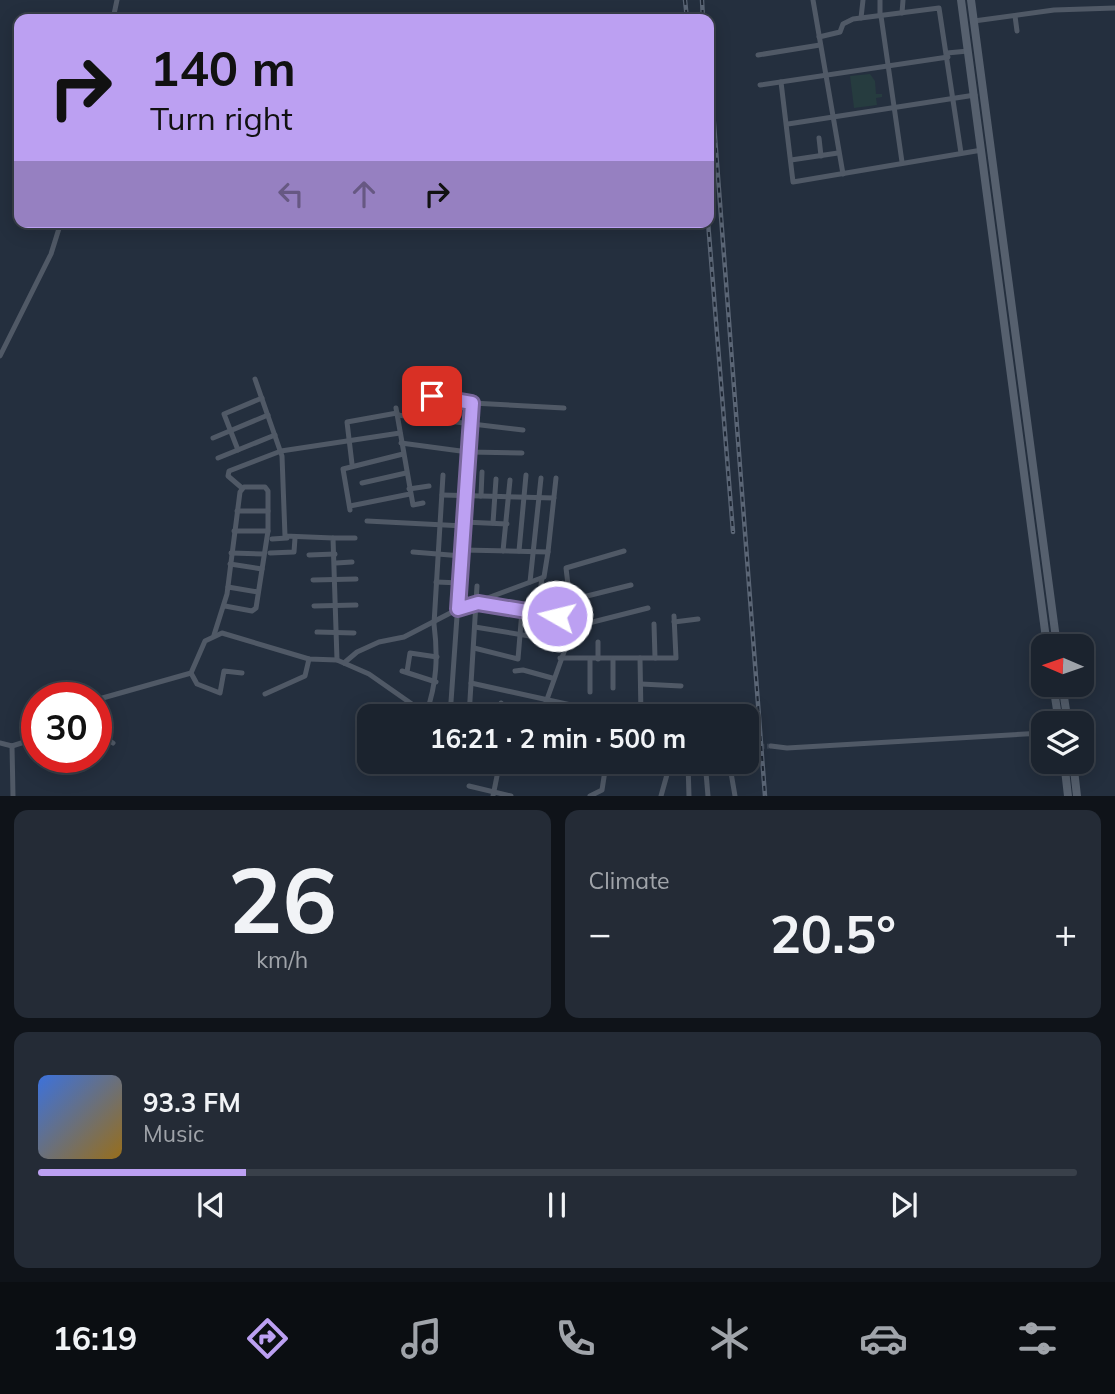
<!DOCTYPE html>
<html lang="en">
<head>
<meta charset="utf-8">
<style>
	body { margin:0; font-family:Mulish,sans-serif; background:#242b36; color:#f1f3f6; height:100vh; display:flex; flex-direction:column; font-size:26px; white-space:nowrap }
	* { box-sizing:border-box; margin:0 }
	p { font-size:23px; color:#a0a4aa }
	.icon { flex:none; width:38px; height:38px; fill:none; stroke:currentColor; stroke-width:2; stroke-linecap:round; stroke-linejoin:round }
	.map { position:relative; height:796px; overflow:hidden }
	.sheet { display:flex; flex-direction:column; gap:14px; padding:14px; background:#0f1319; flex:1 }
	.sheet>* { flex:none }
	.guide { position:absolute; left:14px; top:14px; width:700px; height:214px; border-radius:14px; box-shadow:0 4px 18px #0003,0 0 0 2px #39404a; background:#bca0f2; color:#111; overflow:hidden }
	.needle { width:46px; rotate:272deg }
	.buttons { position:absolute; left:1031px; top:634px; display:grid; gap:14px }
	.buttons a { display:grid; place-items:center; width:63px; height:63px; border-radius:14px; background:#1b232e; box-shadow:0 4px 18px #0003,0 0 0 2px #39404a; font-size:35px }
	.speed { position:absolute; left:21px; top:682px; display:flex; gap:14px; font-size:35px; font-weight:700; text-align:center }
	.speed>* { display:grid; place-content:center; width:91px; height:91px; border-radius:50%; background:#1b232e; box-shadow:0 4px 18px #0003,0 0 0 2px #39404a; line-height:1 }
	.speed .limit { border:10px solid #d22; background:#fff; color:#111 }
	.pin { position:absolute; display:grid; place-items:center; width:60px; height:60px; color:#fff; margin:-30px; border-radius:14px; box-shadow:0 4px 10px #0006 }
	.me { position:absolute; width:77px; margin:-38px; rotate:278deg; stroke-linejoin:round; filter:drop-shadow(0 0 5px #0008) }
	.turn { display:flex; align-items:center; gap:24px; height:147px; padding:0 21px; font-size:32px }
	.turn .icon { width:91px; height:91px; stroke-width:2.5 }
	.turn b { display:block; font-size:49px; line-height:60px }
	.lanes { display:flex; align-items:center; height:66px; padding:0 21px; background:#0003; justify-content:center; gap:35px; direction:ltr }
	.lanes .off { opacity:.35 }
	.big { font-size:52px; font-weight:700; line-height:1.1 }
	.sheet .tile { flex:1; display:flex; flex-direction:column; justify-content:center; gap:10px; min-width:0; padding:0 24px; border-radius:14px; background:#242b36 }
	.sheet .dial { align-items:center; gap:0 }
	.dial b { font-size:91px; line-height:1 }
	.song { display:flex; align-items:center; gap:21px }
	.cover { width:84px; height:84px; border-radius:10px; background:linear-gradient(135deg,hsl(220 70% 55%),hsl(40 70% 35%)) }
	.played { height:7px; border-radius:4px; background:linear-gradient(90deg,#bca0f2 20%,#39404a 20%) }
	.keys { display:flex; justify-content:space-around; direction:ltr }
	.heat { display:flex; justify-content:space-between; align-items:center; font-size:38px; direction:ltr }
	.sheet .tiles { flex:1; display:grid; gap:14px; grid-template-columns:1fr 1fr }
	.tile:last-child { grid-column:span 2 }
	.trip { position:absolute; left:357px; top:704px; width:402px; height:70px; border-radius:14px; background:#1b232e; box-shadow:0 4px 18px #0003,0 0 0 2px #39404a; font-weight:700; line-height:70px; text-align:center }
	.dock { display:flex; height:112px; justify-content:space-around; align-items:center; background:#0b0e12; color:#a0a4aa }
	.dock .icon { width:49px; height:49px }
	.dock .selected { color:#bca0f2 }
	.dock b { font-size:32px; color:#f1f3f6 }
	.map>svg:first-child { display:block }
	.green { fill:#263c3f }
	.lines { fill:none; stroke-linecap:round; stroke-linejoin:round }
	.street-tunnel { stroke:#3a4453; stroke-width:5; stroke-dasharray:5 2.5; stroke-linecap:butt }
	.street { stroke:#505966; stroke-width:5 }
	.primary { stroke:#56606e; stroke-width:8 }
	.rail-casing { stroke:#5a6575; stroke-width:4.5 }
	.rail { stroke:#1d2633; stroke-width:2; stroke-dasharray:5; stroke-linecap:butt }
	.route-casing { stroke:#7a689d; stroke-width:18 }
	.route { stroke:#bca0f2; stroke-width:12 }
</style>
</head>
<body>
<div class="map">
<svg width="1115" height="796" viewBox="0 0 1115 796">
	<rect width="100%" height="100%" fill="#242f3e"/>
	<polygon class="green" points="870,74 875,81 876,94 882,94 882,97 876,98 877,105 854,108 850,76"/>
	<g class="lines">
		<polyline class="street-tunnel" points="752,747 771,746"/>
		<g class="street">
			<polyline points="813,0 843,174"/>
			<polyline points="902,13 903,0"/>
			<polyline points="880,16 880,0"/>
			<polyline points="881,16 902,162"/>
			<polyline points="1015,16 1017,31"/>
			<polyline points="861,18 863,0"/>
			<polyline points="113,19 117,0"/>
			<polyline points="974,21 1054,10 1115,8"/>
			<polyline points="819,37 840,32 843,24 853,19 939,8 961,153"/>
			<polyline points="947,53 968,51"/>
			<polyline points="758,55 820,45"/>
			<polyline points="781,82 793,182 982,150"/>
			<polyline points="760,85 948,57"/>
			<polyline points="788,124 975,95"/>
			<polyline points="819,138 821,156"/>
			<polyline points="791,160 838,153"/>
			<polyline points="0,356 51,254 61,222"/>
			<polyline points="255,379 282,456 285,536 333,538 337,660"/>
			<polyline points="411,393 472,403 564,408"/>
			<polyline points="396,408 413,505 423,503"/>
			<polyline points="397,415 523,430"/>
			<polyline points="213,438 268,415"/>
			<polyline points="401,443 468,452 522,453"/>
			<polyline points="238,450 224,414 262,398"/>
			<polyline points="218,458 275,435"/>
			<polyline points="352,464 347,422 397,413"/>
			<polyline points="362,483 406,473"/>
			<polyline points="242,488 228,476 229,471 281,451 400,433"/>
			<polyline points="409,489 429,486"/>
			<polyline points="442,495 554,498"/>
			<polyline points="481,496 482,472"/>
			<polyline points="350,506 410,494"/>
			<polyline points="350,510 343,469 403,454"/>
			<polyline points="237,511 268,511"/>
			<polyline points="367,521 464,526"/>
			<polyline points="464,522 507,524"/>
			<polyline points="493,523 496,479"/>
			<polyline points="234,531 268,531"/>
			<polyline points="333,538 355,538"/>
			<polyline points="272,539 287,538"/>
			<polyline points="463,550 548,552 556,478"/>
			<polyline points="503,551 510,480"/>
			<polyline points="519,551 526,475"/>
			<polyline points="413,552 462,556"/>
			<polyline points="231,553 264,554"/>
			<polyline points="270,553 294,552 295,538"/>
			<polyline points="309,555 335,554"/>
			<polyline points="336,563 352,562"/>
			<polyline points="230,564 262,569"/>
			<polyline points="313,580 356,579"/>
			<polyline points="436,582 461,583"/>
			<polyline points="530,582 541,478"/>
			<polyline points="228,587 258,592"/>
			<polyline points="571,600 631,585"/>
			<polyline points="478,602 557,616"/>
			<polyline points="314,606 356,605"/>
			<polyline points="537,613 542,578"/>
			<polyline points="674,622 698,619"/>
			<polyline points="654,624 655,658"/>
			<polyline points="475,627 566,642"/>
			<polyline points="573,627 648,608"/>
			<polyline points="317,632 354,633"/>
			<polyline points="214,635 227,594 240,492 244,487 265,487 268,491 268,531 256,608 252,611 225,606"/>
			<polyline points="598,642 598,659"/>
			<polyline points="474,648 518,659 522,611"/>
			<polyline points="560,658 676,658 674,616"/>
			<polyline points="640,658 641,716"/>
			<polyline points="590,659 590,692"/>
			<polyline points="344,663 357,652 379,642 404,637 458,609 544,577 548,552"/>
			<polyline points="402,671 436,682"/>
			<polyline points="515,671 523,670 552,678"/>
			<polyline points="407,672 410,653 437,657"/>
			<polyline points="191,673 197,684 220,693 224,671 242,673"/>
			<polyline points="471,683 580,707"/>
			<polyline points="641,684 681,686"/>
			<polyline points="613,688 613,659"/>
			<polyline points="265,694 305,676 309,659"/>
			<polyline points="96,703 99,699 191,673 205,641 222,633 309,659 337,660 369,674 429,716"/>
			<path d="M426,714C437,683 438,656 434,624L443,475"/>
			<polyline points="450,716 472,403"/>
			<polyline points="469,716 477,586"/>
			<polyline points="498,716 501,703"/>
			<polyline points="541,716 573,627 566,568 624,551"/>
			<polyline points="686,716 702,711"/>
			<polyline points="96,732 113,743"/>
			<polyline points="0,743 12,746 37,738"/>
			<polyline points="12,746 13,796"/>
			<polyline points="771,746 787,748 1043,733"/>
			<polyline points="747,748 752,747"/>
			<polyline points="590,761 668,771 701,761"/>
			<polyline points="705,761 708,796"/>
			<polyline points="729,761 735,796"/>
			<polyline points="688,764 689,796"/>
			<polyline points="469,786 511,796"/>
			<polyline points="493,796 500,761"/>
			<polyline points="590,796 602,790 606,764"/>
			<polyline points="661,796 668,771"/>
		</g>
		<g class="primary">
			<polyline points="961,0 1047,646"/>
			<polyline points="971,0 1057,646"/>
			<polyline points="1053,684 1059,723"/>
			<polyline points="1062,684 1068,723"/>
			<polyline points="1064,761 1068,796"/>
			<polyline points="1073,761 1077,796"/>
		</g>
		<defs>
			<g id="rail">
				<polyline points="685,0 687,19"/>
				<polyline points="702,0 703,19"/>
				<polyline points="709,58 765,796"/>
				<polyline points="708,222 733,532"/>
			</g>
		</defs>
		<use href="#rail" class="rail-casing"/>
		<use href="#rail" class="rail"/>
	</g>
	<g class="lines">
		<defs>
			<polyline id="route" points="432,396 472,403 458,609 478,603 557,616"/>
		</defs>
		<use href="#route" class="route-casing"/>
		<use href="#route" class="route"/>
	</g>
</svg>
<div class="buttons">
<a><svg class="needle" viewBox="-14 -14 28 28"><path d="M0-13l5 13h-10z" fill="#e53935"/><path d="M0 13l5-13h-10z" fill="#a0a4aa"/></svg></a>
<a><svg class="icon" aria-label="layers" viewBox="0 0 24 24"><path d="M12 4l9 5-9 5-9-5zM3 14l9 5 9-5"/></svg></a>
</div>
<div class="speed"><div class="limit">30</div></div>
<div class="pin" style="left:432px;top:396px;background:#d93025"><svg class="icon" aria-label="arrive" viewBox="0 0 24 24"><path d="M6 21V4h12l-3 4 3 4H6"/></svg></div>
<svg class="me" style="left:557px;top:616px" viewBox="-20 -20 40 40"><circle r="17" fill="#bca0f2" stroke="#fff" stroke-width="3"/><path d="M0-11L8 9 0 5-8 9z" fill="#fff"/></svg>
<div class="trip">16:21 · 2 min · 500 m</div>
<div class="guide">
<div class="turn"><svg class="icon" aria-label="right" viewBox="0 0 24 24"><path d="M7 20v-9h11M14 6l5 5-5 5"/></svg><div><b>140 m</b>Turn right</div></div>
<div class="lanes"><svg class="icon off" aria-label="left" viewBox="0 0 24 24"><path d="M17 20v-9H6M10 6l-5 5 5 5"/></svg><svg class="icon off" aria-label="ahead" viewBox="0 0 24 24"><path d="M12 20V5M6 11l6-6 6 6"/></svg><svg class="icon" aria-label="right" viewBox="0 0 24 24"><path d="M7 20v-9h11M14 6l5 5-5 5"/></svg></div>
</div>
</div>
<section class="sheet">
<div class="tiles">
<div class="tile dial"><b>26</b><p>km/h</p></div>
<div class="tile"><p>Climate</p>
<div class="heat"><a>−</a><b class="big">20.5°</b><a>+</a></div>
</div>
<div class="tile">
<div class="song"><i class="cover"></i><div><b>93.3 FM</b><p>Music</p></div></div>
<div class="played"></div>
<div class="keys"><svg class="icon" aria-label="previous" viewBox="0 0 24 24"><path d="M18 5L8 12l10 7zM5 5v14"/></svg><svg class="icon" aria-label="pause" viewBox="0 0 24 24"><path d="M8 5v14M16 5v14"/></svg><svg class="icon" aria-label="next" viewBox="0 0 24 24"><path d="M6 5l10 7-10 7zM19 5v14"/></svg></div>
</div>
</div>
</section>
<nav class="dock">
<b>16:19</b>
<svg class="icon selected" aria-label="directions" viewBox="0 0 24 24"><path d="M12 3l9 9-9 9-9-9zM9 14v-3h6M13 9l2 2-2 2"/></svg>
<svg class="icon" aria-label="music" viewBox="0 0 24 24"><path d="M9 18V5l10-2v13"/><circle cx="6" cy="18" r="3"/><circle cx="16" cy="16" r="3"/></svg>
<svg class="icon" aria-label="phone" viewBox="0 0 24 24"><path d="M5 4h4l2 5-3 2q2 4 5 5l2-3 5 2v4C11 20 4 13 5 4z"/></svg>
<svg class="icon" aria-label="climate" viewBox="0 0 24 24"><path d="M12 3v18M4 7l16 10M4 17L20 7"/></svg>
<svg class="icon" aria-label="car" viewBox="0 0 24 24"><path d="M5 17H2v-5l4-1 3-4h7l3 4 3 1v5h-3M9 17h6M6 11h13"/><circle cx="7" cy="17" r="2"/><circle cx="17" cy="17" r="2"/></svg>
<svg class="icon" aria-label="filters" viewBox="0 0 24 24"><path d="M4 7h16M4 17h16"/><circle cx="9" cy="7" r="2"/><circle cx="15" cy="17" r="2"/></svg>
</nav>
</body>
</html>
